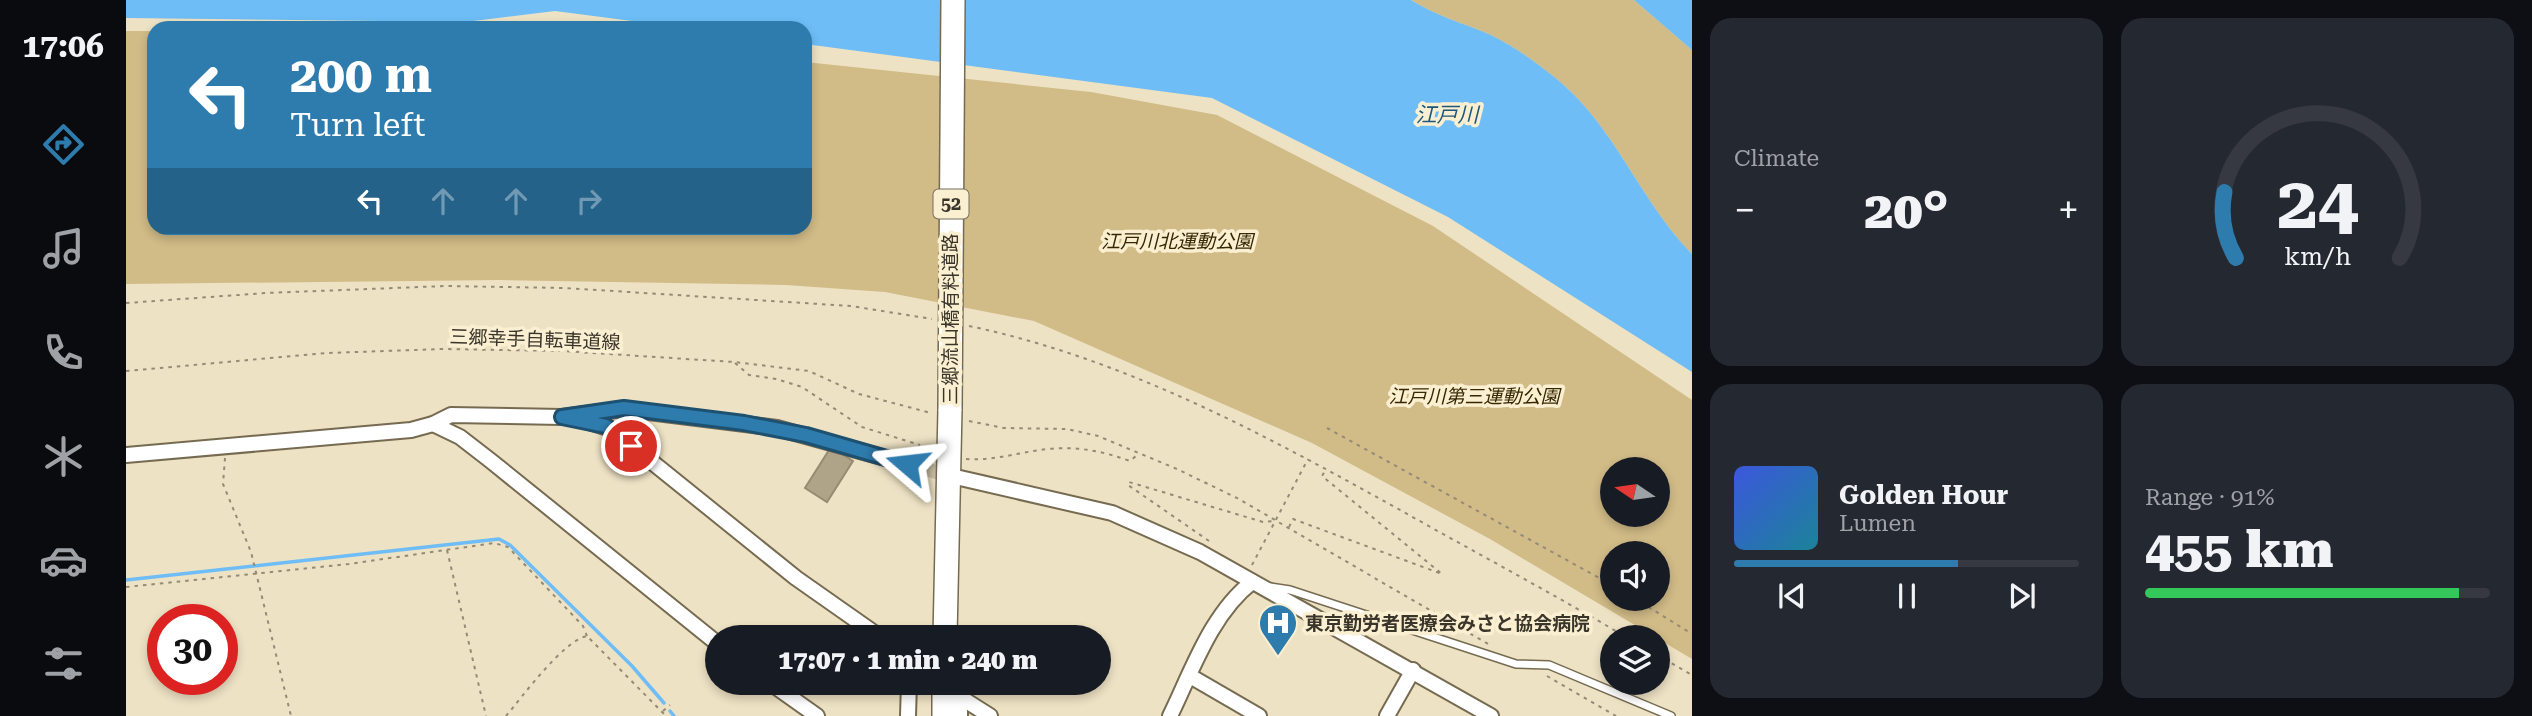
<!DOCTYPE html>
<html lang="en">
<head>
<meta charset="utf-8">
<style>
	body { margin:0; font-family:"Roboto Serif","Noto Sans JP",serif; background:#242831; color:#f1f3f6; height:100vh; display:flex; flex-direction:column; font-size:26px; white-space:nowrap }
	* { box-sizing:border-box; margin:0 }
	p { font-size:23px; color:#9ea1a6 }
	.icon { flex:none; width:38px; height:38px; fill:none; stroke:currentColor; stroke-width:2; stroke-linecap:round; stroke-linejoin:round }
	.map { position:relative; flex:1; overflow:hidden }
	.side { display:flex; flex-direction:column; gap:18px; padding:18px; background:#0d0f14; width:840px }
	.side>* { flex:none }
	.top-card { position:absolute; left:21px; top:21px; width:665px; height:214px; border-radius:21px; box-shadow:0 4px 10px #0003; background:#2e7bad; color:#fff; overflow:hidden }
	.needle { width:46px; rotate:283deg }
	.fabs { position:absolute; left:1474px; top:457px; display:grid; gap:14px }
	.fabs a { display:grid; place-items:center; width:70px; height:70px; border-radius:50%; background:#171b24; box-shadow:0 4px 10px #0003; font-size:35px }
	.speed { position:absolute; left:21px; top:604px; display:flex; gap:14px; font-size:35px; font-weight:700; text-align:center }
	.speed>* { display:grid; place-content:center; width:91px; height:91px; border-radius:50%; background:#171b24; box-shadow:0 4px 10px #0003; line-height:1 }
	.speed .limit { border:10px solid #d22; background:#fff; color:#111 }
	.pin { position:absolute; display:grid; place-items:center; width:60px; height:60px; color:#fff; margin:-30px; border:4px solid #fff; border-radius:50%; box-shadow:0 2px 7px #0007 }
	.me { position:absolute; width:77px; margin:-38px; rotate:287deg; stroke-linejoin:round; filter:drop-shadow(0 0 5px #0008) }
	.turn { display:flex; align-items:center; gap:24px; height:147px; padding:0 28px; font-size:32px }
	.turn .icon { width:91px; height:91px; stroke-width:2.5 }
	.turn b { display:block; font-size:49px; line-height:60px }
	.lanes { display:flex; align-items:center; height:66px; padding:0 28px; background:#0003; justify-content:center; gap:35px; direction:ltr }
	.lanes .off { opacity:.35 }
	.big { font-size:52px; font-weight:800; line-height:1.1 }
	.side .widget { flex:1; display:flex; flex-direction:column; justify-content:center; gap:10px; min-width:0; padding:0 24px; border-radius:21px; background:#242831 }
	.side .dial { align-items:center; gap:0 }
	.dial svg { height:182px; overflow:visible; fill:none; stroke:#363941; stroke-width:7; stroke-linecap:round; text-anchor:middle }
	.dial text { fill:#f1f3f6; stroke:none }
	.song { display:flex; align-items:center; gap:21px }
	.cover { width:84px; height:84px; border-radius:10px; background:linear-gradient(135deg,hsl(230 70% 55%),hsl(190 70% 35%)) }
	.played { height:7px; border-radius:4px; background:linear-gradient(90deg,#2e7bad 65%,#363941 65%) }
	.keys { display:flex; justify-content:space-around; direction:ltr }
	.heat { display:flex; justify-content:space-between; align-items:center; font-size:38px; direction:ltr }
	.charge { height:10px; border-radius:5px; background:linear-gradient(90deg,#34c759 91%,#363941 0) }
	.side .tiles { flex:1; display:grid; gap:18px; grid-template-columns:repeat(2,1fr) }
	.trip { position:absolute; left:579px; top:625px; width:406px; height:70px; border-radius:35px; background:#171b24; box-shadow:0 4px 10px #0003; font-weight:800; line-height:70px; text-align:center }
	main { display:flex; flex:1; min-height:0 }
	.dock { display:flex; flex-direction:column; width:126px; justify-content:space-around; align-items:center; background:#090b0e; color:#9ea1a6 }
	.dock .icon { width:49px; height:49px }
	.dock .on { color:#2e7bad }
	.dock b { font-size:32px; color:#f1f3f6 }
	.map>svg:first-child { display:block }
	.green { fill:#d1bb87; fill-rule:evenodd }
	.water { fill:#6ebdf6 }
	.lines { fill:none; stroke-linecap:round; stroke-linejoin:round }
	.stream { stroke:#6ebdf6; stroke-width:3.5 }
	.building { fill:#b0a488; stroke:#978b70; stroke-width:2 }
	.minor-tunnel { stroke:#cabfa5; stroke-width:14; stroke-dasharray:14 7; stroke-linecap:butt }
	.service-casing { stroke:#766b51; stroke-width:10 }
	.minor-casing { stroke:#766b51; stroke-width:18 }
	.primary-casing { stroke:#766b51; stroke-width:26 }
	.path { stroke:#948b77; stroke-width:2; stroke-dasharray:3.5 5; stroke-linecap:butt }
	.service { stroke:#fff; stroke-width:7 }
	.minor { stroke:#fff; stroke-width:14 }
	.primary { stroke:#fff; stroke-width:23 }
	.primary-bridge-casing { stroke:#766b51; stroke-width:26; stroke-linecap:butt }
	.primary-bridge { stroke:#fff; stroke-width:23 }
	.route-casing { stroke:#1e5070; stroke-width:18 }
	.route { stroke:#2e7bad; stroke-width:12 }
	.labels { text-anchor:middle; stroke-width:7; stroke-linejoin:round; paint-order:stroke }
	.shield { fill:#fbefd1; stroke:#746d5c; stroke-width:2 }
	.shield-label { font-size:18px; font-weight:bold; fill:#3a352a }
	.park-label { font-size:19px; font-style:italic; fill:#352700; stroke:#fbefd1 }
	.street-label { font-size:19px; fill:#3a352a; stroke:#fbefd1 }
	.poi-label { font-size:19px; font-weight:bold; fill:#3a352a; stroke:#fbefd1; text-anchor:start }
	.water-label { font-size:21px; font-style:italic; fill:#1d577d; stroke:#fbefd1 }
</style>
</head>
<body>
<main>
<nav class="dock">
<b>17:06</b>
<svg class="icon on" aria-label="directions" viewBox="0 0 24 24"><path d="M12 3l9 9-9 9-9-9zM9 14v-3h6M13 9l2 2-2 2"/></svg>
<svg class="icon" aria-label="music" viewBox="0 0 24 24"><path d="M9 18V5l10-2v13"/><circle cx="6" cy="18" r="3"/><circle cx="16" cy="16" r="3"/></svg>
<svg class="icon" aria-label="phone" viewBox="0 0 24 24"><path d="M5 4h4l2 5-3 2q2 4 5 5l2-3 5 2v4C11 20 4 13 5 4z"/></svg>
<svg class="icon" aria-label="climate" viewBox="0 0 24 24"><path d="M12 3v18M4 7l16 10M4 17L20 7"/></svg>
<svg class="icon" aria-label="car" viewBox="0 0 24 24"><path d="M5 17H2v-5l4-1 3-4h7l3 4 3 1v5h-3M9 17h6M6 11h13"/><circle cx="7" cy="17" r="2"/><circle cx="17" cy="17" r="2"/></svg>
<svg class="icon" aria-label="filters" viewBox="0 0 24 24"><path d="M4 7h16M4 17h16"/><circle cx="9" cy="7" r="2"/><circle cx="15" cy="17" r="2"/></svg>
</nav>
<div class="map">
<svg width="1566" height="716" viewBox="0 0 1566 716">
	<rect width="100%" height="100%" fill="#eee2c4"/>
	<g class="green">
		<path d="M1285,0H1508L1566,50V254C1516,203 1494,138 1442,89C1422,70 1383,42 1358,32C1330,21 1312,16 1285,0Z"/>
		<path d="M0,31H28V228H679V62L965,92L1091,115L1307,226L1566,400V659L1364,539L1186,443L908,321L759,292L660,285L374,280L0,284ZM1486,469H1531V514H1486ZM1486,553H1531V598H1486Z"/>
	</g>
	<g class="water">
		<path d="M0,0H1285C1312,16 1330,21 1358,32C1383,42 1422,70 1442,89C1494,138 1516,203 1566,254V372L1322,217L1086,98L679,44V28H560L429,11L339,22L0,18Z"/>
		<polygon points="1508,0 1566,0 1566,50"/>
	</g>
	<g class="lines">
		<g class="stream">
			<polyline points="0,580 373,539 384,545 506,666 538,703"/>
			<polyline points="544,711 548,716"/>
		</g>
	</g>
	<polygon class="building" points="705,447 727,461 701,502 679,488"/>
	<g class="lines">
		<polyline class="minor-tunnel" points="781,464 829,477"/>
		<defs>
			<polyline id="service" points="1144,587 1164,590 1390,664 1423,665 1545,716"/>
			<g id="minor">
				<polyline points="450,418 485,429 670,578 754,637"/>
				<polyline points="307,424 334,437 365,461 592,644"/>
				<polyline points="0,455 285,430 307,424 325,415 436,417 498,409 651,428 781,464"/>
				<polyline points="834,478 986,513 1074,552 1365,716"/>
				<polyline points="1064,676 1133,716"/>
				<polyline points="643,682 691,716"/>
				<polyline points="834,697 864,716"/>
				<polyline points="782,716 783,682"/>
				<polyline points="834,716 834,697"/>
				<path d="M1044,716C1066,671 1085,614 1126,582"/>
				<polyline points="1261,716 1287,670"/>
			</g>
			<g id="primary">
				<polyline points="819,637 824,409"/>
				<polyline points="818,716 818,682"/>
			</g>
		</defs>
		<use href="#service" class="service-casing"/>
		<use href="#minor" class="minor-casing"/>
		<use href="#primary" class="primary-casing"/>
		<g class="path">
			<polyline points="0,303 140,293 319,286 439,288 725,306 806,319"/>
			<path d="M843,326C1001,359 1143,437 1283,515C1356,556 1429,595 1500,637"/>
			<polyline points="609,363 623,375 650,379 676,387 736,427 794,445"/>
			<polyline points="0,371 201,353 317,349 436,351 608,362 683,371 733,394 805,413"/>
			<polyline points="843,421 878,428 941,429 972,436 1051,469 1111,498 1364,645"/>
			<polyline points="1201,428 1486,585"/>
			<polyline points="99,458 97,484 125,552 165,716"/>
			<path d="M840,459C869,461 893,452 922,449C951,446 976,451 1004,461L1011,455"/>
			<polyline points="1163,527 1167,519 1316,574 1196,476 1200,469"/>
			<polyline points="1083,541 1002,485 1003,482 1137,522 1148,521"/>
			<polyline points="321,550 360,716"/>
			<polyline points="1126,565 1182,459"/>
			<polyline points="0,587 223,564 368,543 382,547 457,626 461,636"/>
			<polyline points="1508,598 1566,634"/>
			<polyline points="1531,655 1566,675"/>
			<polyline points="1421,676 1490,716"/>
			<polyline points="537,711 544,705"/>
			<path d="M380,716C396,697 438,640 461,636L540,716"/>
		</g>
		<use href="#service" class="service"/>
		<use href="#minor" class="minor"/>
		<use href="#primary" class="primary"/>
		<defs>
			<polyline id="primary-bridge" points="824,409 827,0"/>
		</defs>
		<use href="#primary-bridge" class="primary-bridge-casing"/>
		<use href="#primary-bridge" class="primary-bridge"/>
	</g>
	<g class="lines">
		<defs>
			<polyline id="route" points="505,446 480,426 436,417 498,408 618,423 680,435 781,464"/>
		</defs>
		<use href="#route" class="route-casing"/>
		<use href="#route" class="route"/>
	</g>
	<defs>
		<symbol id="hospital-pin" viewBox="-11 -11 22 30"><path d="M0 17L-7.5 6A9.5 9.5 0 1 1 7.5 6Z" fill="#2e7bad" stroke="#fbefd1"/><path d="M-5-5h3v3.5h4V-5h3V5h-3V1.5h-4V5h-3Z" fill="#fff"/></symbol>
	</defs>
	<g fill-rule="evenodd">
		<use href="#hospital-pin" x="1130" y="601" width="44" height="60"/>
	</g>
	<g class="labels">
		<rect class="shield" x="807.5" y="189.5" width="35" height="29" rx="5"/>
		<g class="shield-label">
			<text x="825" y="210">52</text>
		</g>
		<g class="park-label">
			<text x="1051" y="248">江戸川北運動公園</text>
			<text x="1348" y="403">江戸川第三運動公園</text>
		</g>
		<g class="street-label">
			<text transform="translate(824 319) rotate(-90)" y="7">三郷流山橋有料道路</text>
			<text transform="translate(409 339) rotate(2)" y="7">三郷幸手自転車道線</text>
		</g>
		<g class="poi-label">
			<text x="1179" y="630">東京勤労者医療会みさと協会病院</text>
		</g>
		<g class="water-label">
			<text x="1321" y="122">江戸川</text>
		</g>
	</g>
</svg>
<div class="fabs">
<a><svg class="needle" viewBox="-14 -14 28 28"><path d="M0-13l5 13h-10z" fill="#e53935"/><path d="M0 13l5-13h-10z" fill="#9ea1a6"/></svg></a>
<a><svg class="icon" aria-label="sound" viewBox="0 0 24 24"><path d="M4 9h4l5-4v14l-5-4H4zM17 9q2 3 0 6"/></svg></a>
<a><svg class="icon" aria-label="layers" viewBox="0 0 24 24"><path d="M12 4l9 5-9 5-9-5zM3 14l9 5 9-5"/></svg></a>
</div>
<div class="speed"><div class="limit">30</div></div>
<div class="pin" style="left:505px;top:446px;background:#d93025"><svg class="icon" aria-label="arrive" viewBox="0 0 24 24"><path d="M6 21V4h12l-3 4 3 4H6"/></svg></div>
<svg class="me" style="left:781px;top:464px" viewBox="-20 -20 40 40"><path d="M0-17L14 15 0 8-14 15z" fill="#2e7bad" stroke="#fff" stroke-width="4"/></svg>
<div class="trip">17:07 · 1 min · 240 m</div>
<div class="top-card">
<div class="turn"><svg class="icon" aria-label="left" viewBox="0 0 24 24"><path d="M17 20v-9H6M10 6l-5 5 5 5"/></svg><div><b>200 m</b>Turn left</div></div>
<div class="lanes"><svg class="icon" aria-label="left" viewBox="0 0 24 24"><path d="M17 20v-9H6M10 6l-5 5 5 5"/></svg><svg class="icon off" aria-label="ahead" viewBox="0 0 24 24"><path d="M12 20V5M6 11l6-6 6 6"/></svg><svg class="icon off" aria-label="ahead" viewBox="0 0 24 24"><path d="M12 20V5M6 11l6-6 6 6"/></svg><svg class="icon off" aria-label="right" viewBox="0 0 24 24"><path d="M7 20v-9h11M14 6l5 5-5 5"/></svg></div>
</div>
</div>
<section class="side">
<div class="tiles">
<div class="widget"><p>Climate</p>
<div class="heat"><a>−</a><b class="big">20°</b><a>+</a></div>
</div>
<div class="widget dial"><svg viewBox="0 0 100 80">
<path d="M14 69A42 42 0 1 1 86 69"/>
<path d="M14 69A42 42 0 0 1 9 40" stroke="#2e7bad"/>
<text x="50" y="56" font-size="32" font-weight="700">24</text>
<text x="50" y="72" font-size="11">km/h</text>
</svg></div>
<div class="widget">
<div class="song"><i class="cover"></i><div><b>Golden Hour</b><p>Lumen</p></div></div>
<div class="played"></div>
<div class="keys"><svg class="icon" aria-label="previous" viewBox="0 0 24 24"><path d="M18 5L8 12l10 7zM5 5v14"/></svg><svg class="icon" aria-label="pause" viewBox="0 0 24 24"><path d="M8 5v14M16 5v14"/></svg><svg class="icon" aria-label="next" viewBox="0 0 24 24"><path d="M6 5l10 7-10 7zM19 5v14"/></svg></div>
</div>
<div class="widget"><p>Range · 91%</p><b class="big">455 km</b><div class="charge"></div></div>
</div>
</section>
</main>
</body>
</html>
